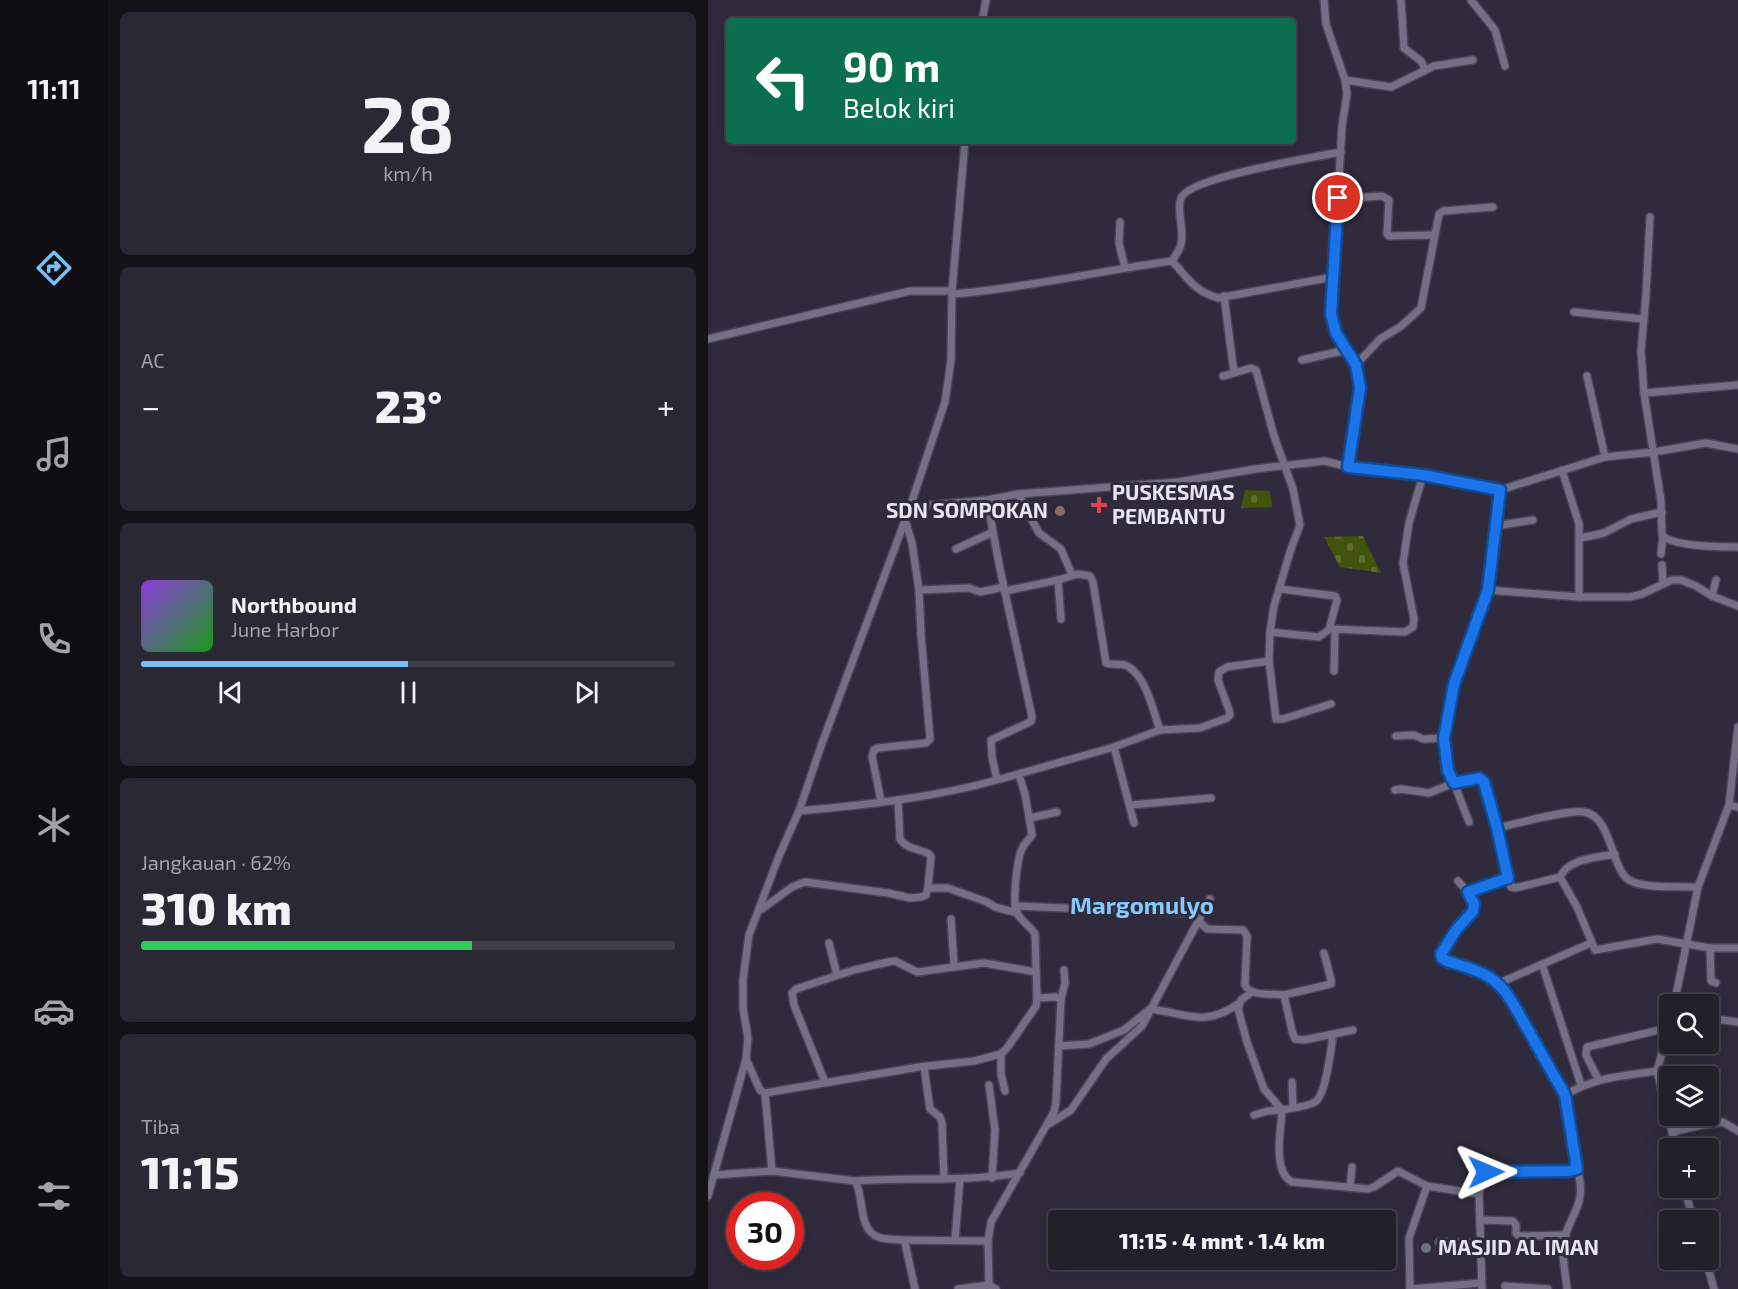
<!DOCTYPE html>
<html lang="id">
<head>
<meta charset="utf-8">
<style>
	body { margin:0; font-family:"Exo 2",sans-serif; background:#2b2835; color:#f1f3f6; height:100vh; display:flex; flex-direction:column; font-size:22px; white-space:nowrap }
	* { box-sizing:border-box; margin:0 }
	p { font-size:20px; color:#a3a3aa }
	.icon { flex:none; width:33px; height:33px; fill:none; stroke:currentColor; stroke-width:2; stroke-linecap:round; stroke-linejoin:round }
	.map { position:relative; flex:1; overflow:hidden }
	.side { display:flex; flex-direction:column; gap:12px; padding:12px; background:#131219; width:600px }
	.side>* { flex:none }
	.guide { position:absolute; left:18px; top:18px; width:570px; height:126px; border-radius:6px; box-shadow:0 6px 24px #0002,0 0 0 2px #403e49; background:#0b6e4f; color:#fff; overflow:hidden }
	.fabs { position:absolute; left:951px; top:994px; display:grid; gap:12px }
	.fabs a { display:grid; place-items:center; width:60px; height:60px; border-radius:6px; background:#23202d; box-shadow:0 6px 24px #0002,0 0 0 2px #403e49; font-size:30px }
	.speed { position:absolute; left:18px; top:1192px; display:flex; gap:12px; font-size:30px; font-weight:700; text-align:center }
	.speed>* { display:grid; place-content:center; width:78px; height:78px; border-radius:50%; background:#23202d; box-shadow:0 6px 24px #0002,0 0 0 2px #403e49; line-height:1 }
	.speed .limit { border:9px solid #d22; background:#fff; color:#111 }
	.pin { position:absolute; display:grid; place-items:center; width:51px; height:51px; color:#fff; margin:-26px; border:3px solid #fff; border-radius:50%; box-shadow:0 2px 6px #0007 }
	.me { position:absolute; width:66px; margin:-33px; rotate:89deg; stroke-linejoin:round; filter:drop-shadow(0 0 4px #0008) }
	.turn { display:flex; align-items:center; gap:21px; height:126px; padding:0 18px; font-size:27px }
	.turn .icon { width:78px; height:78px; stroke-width:2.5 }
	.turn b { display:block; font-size:42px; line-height:51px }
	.big { font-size:45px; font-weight:800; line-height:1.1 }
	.side .card { flex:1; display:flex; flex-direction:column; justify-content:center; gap:9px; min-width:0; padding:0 21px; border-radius:9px; background:#2b2835 }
	.side .dial { align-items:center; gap:0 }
	.dial b { font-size:78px; line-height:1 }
	.song { display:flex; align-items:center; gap:18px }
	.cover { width:72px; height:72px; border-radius:9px; background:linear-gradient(135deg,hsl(270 70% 55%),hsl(120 70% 35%)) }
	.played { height:6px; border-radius:3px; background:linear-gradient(90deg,#76c0f7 50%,#403e49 50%) }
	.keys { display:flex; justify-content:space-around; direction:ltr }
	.heat { display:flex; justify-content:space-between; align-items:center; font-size:33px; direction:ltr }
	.charge { height:9px; border-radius:4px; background:linear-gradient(90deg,#34c759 62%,#403e49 0) }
	.trip { position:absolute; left:340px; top:1210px; width:348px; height:60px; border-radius:6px; background:#23202d; box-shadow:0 6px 24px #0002,0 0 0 2px #403e49; font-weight:800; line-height:60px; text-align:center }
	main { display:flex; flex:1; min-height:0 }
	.dock { display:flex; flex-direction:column; width:108px; justify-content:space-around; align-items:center; background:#0e0d12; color:#a3a3aa }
	.dock .icon { width:42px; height:42px }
	.dock .active { color:#76c0f7 }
	.dock b { font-size:27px; color:#f1f3f6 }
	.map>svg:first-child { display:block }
	.cemetery { fill:url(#cemetery-stones) }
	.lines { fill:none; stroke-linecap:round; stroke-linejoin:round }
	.minor-casing { stroke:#494554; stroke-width:10 }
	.minor { stroke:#746f84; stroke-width:7 }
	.route-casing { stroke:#114b97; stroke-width:15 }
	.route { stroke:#1a73e8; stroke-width:10 }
	.health-dot { fill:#e0444e; stroke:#2f2a3c; stroke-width:2 }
	.education-dot { fill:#8d6e63; stroke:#2f2a3c; stroke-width:2 }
	.worship-dot { fill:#6b7280; stroke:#2f2a3c; stroke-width:2 }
	.labels { text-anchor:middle; stroke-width:6; stroke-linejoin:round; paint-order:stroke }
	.poi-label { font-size:21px; font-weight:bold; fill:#e7e5f1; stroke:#2f2a3c; text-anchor:start }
	.quarter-label { font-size:24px; font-weight:bold; fill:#86cafd; stroke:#2f2a3c }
</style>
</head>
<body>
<main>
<nav class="dock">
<b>11:11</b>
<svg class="icon active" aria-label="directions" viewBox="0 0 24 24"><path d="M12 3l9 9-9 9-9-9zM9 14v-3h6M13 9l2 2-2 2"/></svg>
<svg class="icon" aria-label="music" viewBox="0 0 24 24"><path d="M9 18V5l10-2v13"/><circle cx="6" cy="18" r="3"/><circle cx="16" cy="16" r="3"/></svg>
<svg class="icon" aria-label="phone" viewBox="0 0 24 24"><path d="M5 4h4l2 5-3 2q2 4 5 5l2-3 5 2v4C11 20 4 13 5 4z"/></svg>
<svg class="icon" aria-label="climate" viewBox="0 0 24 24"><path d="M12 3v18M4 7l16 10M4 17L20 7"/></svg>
<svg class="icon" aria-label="car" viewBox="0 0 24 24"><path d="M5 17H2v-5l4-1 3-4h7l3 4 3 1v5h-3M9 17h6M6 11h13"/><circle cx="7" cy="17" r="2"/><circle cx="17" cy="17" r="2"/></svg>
<svg class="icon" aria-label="filters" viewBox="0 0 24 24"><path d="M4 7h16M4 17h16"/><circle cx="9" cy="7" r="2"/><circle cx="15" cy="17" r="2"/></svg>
</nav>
<section class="side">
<div class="card dial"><b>28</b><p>km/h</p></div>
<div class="card"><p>AC</p>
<div class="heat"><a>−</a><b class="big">23°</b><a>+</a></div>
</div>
<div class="card">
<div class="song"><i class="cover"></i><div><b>Northbound</b><p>June Harbor</p></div></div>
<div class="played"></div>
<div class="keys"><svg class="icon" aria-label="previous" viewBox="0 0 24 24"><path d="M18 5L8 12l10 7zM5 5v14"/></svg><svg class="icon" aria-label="pause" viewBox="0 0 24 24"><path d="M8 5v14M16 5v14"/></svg><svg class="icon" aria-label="next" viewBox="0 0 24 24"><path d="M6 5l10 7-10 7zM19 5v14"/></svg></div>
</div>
<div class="card"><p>Jangkauan · 62%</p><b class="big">310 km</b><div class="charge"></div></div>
<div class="card"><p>Tiba</p><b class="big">11:15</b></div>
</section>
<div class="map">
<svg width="1030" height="1289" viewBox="0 0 1030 1289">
	<defs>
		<pattern id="cemetery-stones" width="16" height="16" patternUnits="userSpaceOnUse" patternTransform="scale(1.5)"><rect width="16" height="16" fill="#42530b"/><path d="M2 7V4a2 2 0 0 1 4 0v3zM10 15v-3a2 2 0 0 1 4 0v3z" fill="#5d6c2f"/></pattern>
	</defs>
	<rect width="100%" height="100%" fill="#2f2a3c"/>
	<g class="cemetery">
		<polygon points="537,490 562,491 564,507 533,508"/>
		<polygon points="655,536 673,573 632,567 616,537"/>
	</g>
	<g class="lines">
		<defs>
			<g id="minor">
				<polyline points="616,0 618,24 637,80 639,94 634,126 623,314 628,333 648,365 651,379 649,411 640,467"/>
				<polyline points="693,0 696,48 713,61 717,69"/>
				<polyline points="763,0 787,30 797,66"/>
				<polyline points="274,21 278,0"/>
				<polyline points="637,80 683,87 726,66 765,60"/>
				<polyline points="630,199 674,196 681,200 679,234 681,236 726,235"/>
				<path d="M942,217L938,295L933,351L936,393L953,501L954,535C964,547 1014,547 1030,547"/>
				<polyline points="412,222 411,243 417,268"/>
				<path d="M464,261C480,278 486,291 510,298L625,277"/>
				<path d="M244,294C318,288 391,271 464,261C467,256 472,250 473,244C477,230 468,212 473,198C481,177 608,157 633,152"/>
				<polyline points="866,312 935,319"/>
				<polyline points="0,339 202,291 244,291"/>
				<polyline points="594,360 638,350"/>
				<polyline points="648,365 672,339 692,327 713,308 731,214 735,211 785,207"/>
				<polyline points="515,376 526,373"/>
				<polyline points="879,376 897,457"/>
				<polyline points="936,393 1030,385"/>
				<polyline points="854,470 871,524 871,597"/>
				<polyline points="792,490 780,590 746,684 736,738 740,771 746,783 771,778 776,782 789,828 803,887 807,888 852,877 869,907 887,950 949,939 1002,948 1030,948"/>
				<polyline points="310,494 331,533 353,549 364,575"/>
				<polyline points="279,500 292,569 324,717 323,721 320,723 283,740 284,757 289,780 406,747 452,730 492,728 519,718 522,715 521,710 510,680 511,672 519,667 561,661 562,632 566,606 582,552 592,525 585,489 566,436 548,370 543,368 526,373 516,296"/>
				<polyline points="202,507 279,500 310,494 470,482 547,469 617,461 640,467 715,475 792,490 897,457 946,452 998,443 1030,449"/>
				<polyline points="197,520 204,543 211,590"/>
				<polyline points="787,526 825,520"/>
				<polyline points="872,538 896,533 923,519 954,512"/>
				<polyline points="248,549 285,532"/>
				<polyline points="953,554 955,537"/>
				<polyline points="954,565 955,583"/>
				<polyline points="350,580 353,619"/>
				<polyline points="572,589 627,596 629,600 622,626 624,629 697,632 705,627 706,619 695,563 701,523 715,475"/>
				<polyline points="780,590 871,597 922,597 934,594 964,580 973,580 988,586 1004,596 1030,606"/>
				<path d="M297,591L350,580L370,574L382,576L385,582L398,663C405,666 414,662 421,667C439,679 445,711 452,730"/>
				<polyline points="1004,596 1008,580"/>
				<polyline points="562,632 611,637 623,628"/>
				<polyline points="561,661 568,719 575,719 623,704"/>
				<polyline points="626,671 627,630"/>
				<polyline points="688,736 706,735 715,739 736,738"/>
				<polyline points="406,747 426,823"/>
				<polyline points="687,790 693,789 721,793 746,783 761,822"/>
				<polyline points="173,801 164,756 166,750 170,748 218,743 222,739 213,634 211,590 261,588 272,592 296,587"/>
				<polyline points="422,805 503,798"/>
				<polyline points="1021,805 1030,807"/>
				<path d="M91,811C157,805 224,798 289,780"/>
				<polyline points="322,818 349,812"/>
				<path d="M789,828C808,824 860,809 876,812C904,816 902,867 921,880C935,889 973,886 990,887"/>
				<path d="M852,877C861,858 888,858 907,854"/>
				<path d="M750,881C757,889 766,897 766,908L736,948L733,954L734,959L779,975L791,983L803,1000L857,1095"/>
				<polyline points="220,888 240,888 279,902 287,907 309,913"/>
				<polyline points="760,892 800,878"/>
				<path d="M307,906L477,913L483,914L499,929L535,930L539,936L537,985C543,997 564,993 576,995L584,1031L587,1039L596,1040L645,1030"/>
				<path d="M54,909L84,887L97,882L180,893L202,898L213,897L218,895L220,888L223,857L221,854C212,849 198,849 192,839L190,800"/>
				<polyline points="243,919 246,965"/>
				<polyline points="121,943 129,975"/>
				<polyline points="1002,948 1003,981 1008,983"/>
				<polyline points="834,964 873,1085"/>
				<polyline points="791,983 883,943"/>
				<polyline points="544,992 533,1000 530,1009 539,1042 556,1089 574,1110"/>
				<polyline points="576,995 623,984 623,980 616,953"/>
				<polyline points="329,998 348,997 353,999"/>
				<polyline points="966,1005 990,887 1021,805 1030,727"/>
				<polyline points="1000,1018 1030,1022"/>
				<path d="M624,1035V1043C622,1056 617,1096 607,1102C598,1107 584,1108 574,1110C573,1131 564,1171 584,1182L660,1189L666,1187L690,1171L719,1186L771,1194"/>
				<path d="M351,1046L381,1044L416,1030L442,1009C479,1013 495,1028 530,1004"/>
				<polyline points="293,1054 293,1074 297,1091"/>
				<path d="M38,1059L52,1090L57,1093L211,1067L266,1061L293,1054L299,1048L328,1006L329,998L327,934C322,926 312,920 309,913C304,903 309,856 315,847C317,843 321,839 324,835L317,794L311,775"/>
				<polyline points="216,1067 222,1109 232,1117 234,1123 236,1178"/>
				<polyline points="949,1071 964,1132"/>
				<polyline points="890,1079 878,1055 879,1047 960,1028"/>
				<polyline points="117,1082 86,1005 84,993 88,989 146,970 180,962 187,961 209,972 276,963 328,972"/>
				<polyline points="584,1082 585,1108"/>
				<polyline points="281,1085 287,1130 284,1178"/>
				<polyline points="57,1093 64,1171"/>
				<polyline points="546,1115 560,1111 574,1110"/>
				<polyline points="341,1124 363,1110 398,1059 434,1026 502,899"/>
				<polyline points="968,1149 964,1132 994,1125 1015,1122 1030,1131"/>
				<path d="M6,1175L64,1171L147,1181C157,1196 149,1229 170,1237C177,1240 186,1239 194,1240L197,1243L207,1289"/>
				<path d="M147,1181C202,1177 257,1182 312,1173"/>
				<polyline points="642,1187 644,1167"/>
				<polyline points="976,1188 986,1221"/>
				<polyline points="0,1196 38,1059 40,1038 35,1008 35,980 41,935 71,856 91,811 113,746 202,507 237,402 243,360 244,291 257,141"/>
				<polyline points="772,1220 805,1221 808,1225 808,1233 811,1236 858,1235"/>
				<polyline points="194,1240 280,1241"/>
				<polyline points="247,1240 252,1179"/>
				<polyline points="731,1242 773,1243"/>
				<polyline points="998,1260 1006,1289"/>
				<polyline points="281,1285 280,1241 283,1222 346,1112 348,1102 353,999 357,983 356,970"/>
				<polyline points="797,1286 840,1289"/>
				<polyline points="250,1289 281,1285 288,1289"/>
				<polyline points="702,1289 701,1238 719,1186"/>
				<polyline points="702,1289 773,1283"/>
				<path d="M774,1289L771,1194L775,1174L778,1172L861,1171L869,1169L857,1095C888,1077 914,1076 949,1071L962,1023"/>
				<path d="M859,1289C858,1275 854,1260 855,1246C859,1215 881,1207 869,1169"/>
			</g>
		</defs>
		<use href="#minor" class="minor-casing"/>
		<use href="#minor" class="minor"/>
	</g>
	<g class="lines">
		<defs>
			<path id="route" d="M630,198L623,314L628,333L648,365L652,388L640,467L715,475L792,490L780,590L746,684L736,738L740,771L746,783L771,778L776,782L789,828L800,878L760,892L766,904L765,911L748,930L733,954L734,958L739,961C768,971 785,972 803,1000L857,1095L869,1169L861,1171L778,1172"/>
		</defs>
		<use href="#route" class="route-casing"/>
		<use href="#route" class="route"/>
	</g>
	<path class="health-dot" d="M388 496h6v6h6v6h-6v6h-6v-6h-6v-6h6z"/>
	<circle class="education-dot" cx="352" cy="511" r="6"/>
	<circle class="worship-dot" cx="718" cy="1248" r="6"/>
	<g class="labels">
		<g class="poi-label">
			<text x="404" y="500">PUSKESMAS<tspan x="404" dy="24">PEMBANTU</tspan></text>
			<text x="340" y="518" text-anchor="end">SDN SOMPOKAN</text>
			<text x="730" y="1255">MASJID AL IMAN</text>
		</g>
		<g class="quarter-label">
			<text x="434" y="914">Margomulyo</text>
		</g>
	</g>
</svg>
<div class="fabs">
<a><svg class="icon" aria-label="search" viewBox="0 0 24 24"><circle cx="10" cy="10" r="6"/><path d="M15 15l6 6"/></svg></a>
<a><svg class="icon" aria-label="layers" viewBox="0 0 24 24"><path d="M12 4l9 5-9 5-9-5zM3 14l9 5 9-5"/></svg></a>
<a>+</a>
<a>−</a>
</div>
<div class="speed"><div class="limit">30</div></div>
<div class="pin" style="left:630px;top:198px;background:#d93025"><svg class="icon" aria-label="arrive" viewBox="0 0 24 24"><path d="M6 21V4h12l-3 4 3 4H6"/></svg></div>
<svg class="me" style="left:778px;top:1172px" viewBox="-20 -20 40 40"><path d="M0-17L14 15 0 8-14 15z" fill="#1a73e8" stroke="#fff" stroke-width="4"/></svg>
<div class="trip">11:15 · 4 mnt · 1.4 km</div>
<div class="guide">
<div class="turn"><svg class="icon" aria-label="left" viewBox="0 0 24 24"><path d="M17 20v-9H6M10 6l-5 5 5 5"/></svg><div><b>90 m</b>Belok kiri</div></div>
</div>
</div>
</main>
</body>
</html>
